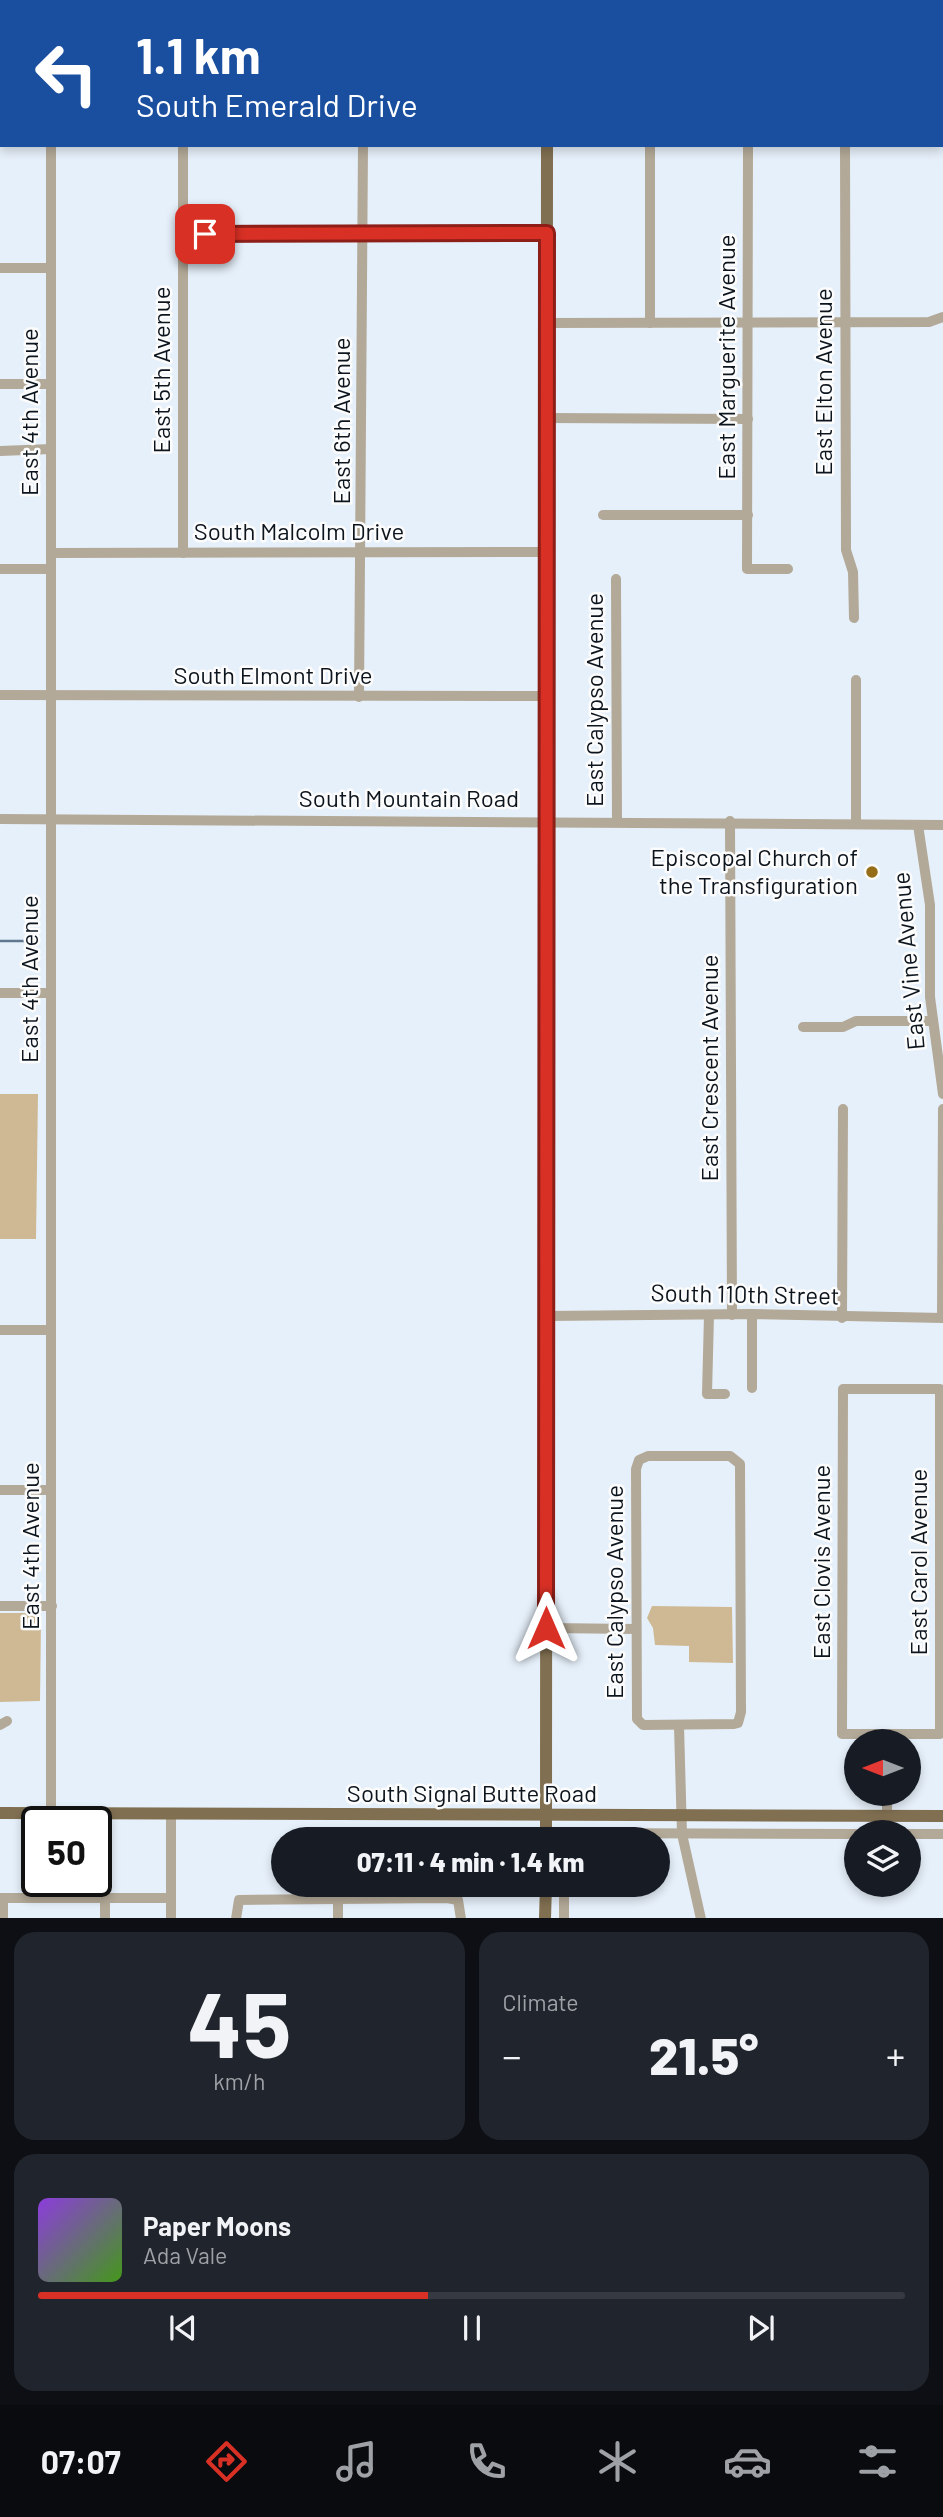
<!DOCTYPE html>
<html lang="en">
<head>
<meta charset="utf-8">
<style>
	body { margin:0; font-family:Barlow,sans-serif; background:#20242c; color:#f1f3f6; height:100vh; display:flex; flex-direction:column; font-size:26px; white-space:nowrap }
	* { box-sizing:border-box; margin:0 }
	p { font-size:23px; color:#9ea1a6 }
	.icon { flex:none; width:38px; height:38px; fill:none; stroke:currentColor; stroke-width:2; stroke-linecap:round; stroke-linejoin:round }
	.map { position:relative; height:1918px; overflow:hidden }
	.side { display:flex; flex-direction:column; gap:14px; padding:14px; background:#0d0f14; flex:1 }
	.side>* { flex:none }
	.top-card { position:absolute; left:0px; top:0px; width:943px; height:147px; box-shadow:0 4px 10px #0003; background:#1a4fa0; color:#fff; overflow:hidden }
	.needle { width:46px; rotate:270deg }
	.buttons { position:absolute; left:844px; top:1729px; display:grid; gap:14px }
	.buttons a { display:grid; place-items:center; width:77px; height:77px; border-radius:50%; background:#171b24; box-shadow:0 4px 10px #0003; font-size:35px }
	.speed { position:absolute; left:21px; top:1806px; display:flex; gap:14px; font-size:35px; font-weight:700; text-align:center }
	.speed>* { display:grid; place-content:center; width:91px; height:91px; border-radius:50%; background:#171b24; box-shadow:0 4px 10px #0003; line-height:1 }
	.speed .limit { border:4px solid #111; border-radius:10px; background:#fff; color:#111 }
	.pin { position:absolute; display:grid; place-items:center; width:60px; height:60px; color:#fff; margin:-30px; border-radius:14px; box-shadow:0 4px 10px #0006 }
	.me { position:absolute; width:77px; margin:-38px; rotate:0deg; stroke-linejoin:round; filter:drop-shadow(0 0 5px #0008) }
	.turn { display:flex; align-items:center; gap:24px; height:147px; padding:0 21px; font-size:32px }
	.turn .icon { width:91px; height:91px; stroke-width:2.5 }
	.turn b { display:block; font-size:49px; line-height:60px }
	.big { font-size:52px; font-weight:800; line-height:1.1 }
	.side .widget { flex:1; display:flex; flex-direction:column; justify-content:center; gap:10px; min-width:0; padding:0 24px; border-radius:21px; background:#20242c }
	.side .dial { align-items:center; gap:0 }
	.dial b { font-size:91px; line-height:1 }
	.song { display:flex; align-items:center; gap:21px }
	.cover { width:84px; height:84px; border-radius:10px; background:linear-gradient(135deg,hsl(270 70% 55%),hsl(100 70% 35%)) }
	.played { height:7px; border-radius:4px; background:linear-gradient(90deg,#d93025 45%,#363941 45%) }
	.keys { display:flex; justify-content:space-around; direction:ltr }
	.heat { display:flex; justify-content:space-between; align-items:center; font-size:38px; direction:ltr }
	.side .tiles { flex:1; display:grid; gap:14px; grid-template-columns:1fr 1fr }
	.widget:last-child { grid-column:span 2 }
	.trip { position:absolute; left:271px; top:1827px; width:399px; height:70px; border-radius:35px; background:#171b24; box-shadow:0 4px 10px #0003; font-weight:800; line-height:70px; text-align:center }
	.tabs { display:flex; height:112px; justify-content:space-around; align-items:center; background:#090b0e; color:#9ea1a6 }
	.tabs .icon { width:49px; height:49px }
	.tabs .selected { color:#d93025 }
	.tabs b { font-size:32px; color:#f1f3f6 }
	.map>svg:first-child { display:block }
	.green { fill:#ceb994 }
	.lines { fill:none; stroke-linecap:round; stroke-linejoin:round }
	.stream { stroke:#607790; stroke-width:2.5 }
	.minor { stroke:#b3a998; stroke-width:10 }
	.major { stroke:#806f51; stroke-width:12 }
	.route-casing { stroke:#8d1f18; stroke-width:18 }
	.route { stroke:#d93025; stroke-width:12 }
	.poi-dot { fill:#956d17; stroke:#fcfcfc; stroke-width:2.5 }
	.labels { text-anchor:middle; stroke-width:5; stroke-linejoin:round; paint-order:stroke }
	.street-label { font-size:24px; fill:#0c141d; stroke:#fcfcfc }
	.poi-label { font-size:24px; fill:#0c141d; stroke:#fcfcfc; text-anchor:end }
</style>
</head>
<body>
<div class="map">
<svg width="943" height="1919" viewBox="0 0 943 1919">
	<rect width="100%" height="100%" fill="#e6f0fa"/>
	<g class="green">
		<polygon points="0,1094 38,1094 36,1239 0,1239"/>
		<polygon points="652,1606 732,1607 733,1663 689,1662 689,1646 655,1645 653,1628 647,1618"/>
		<polygon points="0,1613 37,1613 41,1619 40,1701 0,1702"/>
	</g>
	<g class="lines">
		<polyline class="stream" points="0,941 37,941"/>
		<g class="minor">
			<polyline points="51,0 51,2"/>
			<polyline points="650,0 650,2"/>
			<polyline points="845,0 845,2"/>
			<polyline points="0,2 2,2"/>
			<polyline points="183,2 183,0"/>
			<polyline points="363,2 363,0"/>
			<polyline points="748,2 748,0"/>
			<polyline points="51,145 51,1813"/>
			<polyline points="650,145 650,323"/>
			<polyline points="748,145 747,569 788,569"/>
			<polyline points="845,145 846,550 853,572 854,618"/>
			<polyline points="183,234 375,236 547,233"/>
			<polyline points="0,268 51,268"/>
			<polyline points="547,323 929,322 943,317"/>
			<polyline points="0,384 51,384"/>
			<polyline points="547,418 748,419"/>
			<polyline points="0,451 51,449"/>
			<polyline points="603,515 748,515"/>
			<polyline points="51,553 546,552"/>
			<polyline points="183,553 183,145"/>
			<polyline points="0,569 51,569"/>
			<polyline points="616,579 617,821"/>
			<polyline points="856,680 856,823"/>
			<polyline points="0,695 546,696"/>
			<polyline points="359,697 363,145"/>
			<polyline points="0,819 943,825"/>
			<polyline points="730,821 732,1315"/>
			<polyline points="918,825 930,905 930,997 943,1094"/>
			<polyline points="0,993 51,993"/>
			<polyline points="803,1027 843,1027 856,1021 933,1021"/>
			<polyline points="752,1314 752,1388"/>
			<polyline points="709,1315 707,1394 725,1394"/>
			<polyline points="546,1316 752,1314 943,1318"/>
			<polyline points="842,1318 843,1109"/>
			<polyline points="942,1318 943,1109"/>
			<polyline points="0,1330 51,1330"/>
			<polygon points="843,1389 940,1389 940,1734 842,1734"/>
			<polygon points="648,1456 730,1456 740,1464 741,1712 738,1723 734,1724 643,1725 637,1719 636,1469 639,1460"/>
			<polyline points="0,1490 51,1490"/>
			<polyline points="0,1606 52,1606"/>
			<polyline points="546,1628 636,1629"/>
			<polyline points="0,1725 7,1721"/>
			<polyline points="679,1726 682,1834 701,1919"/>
			<polyline points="887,1815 887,1794"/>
			<polyline points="908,1834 943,1834"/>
			<polyline points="566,1839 574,1833 856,1834"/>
			<polyline points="564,1885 564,1919"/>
			<polyline points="0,1898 171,1898"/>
			<polyline points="3,1919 3,1898"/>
			<polyline points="105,1919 105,1899"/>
			<polyline points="171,1919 171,1814"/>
			<polyline points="236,1919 239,1900 447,1898 458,1900 461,1919"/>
			<polyline points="338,1919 338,1898"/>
		</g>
		<g class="major">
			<polyline points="547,2 547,0"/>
			<polyline points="0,1813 943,1816"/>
			<polyline points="546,1839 547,145"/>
			<polyline points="545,1919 546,1885"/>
		</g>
	</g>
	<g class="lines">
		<defs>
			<polyline id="route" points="205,234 547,233 546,1628"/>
		</defs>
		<use href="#route" class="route-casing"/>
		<use href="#route" class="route"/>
	</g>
	<circle class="poi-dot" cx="872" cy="872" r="7"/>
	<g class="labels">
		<g class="street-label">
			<text transform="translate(727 357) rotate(-90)" y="8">East Marguerite Avenue</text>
			<text transform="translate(162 370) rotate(-90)" y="8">East 5th Avenue</text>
			<text transform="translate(824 382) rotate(-90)" y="8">East Elton Avenue</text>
			<text transform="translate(30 412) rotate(-90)" y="8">East 4th Avenue</text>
			<text transform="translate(342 421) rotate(-90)" y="8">East 6th Avenue</text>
			<text x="299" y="540">South Malcolm Drive</text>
			<text x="273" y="684">South Elmont Drive</text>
			<text transform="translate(595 700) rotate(-90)" y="8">East Calypso Avenue</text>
			<text x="409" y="807">South Mountain Road</text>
			<text transform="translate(909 961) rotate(-95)" y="8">East Vine Avenue</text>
			<text transform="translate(30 979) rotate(-90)" y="8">East 4th Avenue</text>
			<text transform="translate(710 1068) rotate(-90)" y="8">East Crescent Avenue</text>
			<text transform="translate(745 1295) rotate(1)" y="8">South 110th Street</text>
			<text transform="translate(31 1546) rotate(-90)" y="8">East 4th Avenue</text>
			<text transform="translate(822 1562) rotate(-90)" y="8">East Clovis Avenue</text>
			<text transform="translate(919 1562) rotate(-90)" y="8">East Carol Avenue</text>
			<text transform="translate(615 1592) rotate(-90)" y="8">East Calypso Avenue</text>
			<text x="472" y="1802">South Signal Butte Road</text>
		</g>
		<g class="poi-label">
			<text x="858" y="866">Episcopal Church of<tspan x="858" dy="28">the Transfiguration</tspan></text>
		</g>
	</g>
</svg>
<div class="buttons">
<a><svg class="needle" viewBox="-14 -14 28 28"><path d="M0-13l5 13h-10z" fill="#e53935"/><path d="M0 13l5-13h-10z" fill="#9ea1a6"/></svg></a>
<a><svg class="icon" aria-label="layers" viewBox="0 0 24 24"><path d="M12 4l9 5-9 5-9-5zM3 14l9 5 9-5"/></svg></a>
</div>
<div class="speed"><div class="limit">50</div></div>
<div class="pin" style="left:205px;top:234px;background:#d93025"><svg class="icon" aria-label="arrive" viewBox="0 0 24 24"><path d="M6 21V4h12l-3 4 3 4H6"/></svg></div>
<svg class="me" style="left:546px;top:1628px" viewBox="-20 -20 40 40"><path d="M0-17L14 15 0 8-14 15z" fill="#d93025" stroke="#fff" stroke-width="4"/></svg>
<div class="trip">07:11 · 4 min · 1.4 km</div>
<div class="top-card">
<div class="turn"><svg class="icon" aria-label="left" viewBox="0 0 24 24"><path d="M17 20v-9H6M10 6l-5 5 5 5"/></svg><div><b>1.1 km</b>South Emerald Drive</div></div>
</div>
</div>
<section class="side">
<div class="tiles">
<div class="widget dial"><b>45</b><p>km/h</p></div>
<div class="widget"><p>Climate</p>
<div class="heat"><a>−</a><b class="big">21.5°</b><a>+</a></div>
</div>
<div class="widget">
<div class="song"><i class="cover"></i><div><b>Paper Moons</b><p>Ada Vale</p></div></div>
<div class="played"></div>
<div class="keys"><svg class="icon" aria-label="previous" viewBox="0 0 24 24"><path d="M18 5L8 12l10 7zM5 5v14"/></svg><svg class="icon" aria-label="pause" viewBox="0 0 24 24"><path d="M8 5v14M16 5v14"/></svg><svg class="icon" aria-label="next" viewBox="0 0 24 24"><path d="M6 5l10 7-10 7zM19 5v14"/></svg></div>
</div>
</div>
</section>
<nav class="tabs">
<b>07:07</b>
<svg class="icon selected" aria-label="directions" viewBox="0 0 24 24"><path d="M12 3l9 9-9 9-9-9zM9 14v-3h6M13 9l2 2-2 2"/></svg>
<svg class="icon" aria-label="music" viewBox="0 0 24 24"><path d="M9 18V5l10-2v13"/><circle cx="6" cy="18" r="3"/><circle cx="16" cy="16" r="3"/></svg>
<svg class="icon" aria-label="phone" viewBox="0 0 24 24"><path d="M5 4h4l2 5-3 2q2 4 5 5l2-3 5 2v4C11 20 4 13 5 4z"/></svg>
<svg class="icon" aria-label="climate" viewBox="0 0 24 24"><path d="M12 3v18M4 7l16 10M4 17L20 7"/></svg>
<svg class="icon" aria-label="car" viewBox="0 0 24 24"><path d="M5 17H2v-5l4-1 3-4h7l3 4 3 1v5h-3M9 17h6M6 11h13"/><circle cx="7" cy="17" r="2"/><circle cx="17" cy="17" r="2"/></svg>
<svg class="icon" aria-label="filters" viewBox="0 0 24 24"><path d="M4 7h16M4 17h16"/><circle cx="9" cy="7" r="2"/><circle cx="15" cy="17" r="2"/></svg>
</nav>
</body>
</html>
